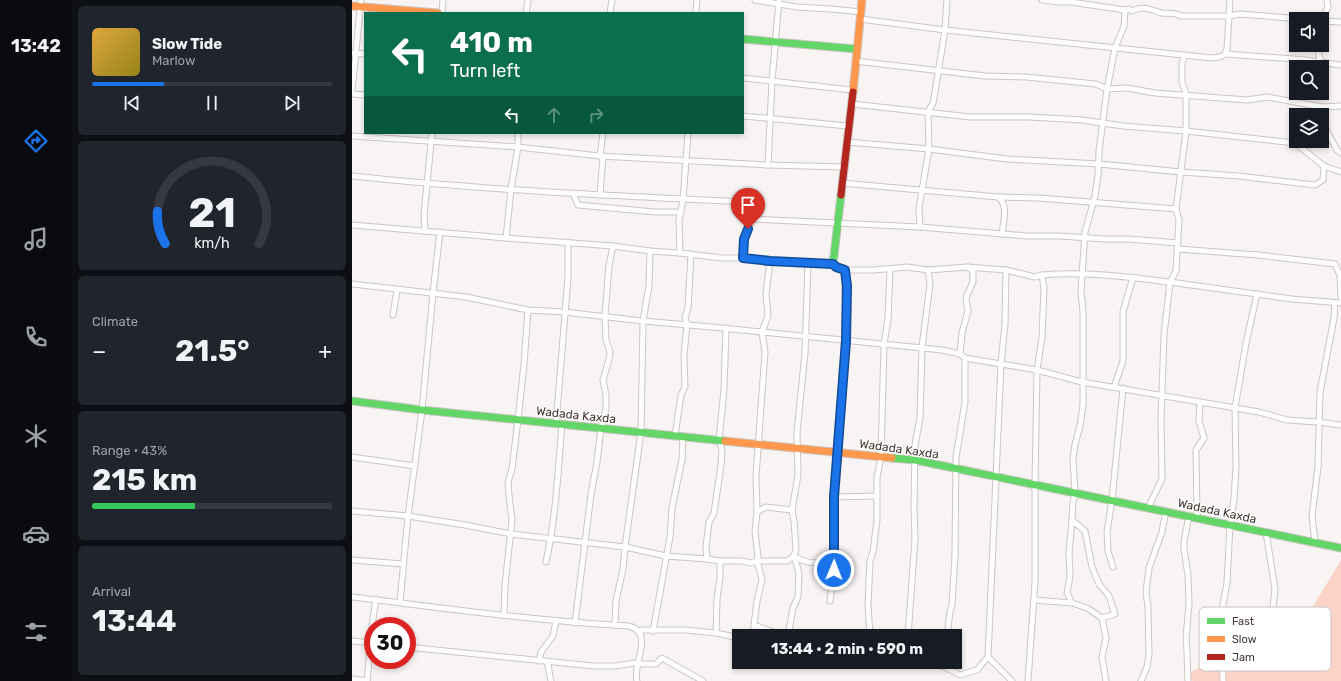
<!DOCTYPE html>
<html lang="en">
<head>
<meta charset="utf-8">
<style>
	body { margin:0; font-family:Rubik,sans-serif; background:#20242c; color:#f1f3f6; height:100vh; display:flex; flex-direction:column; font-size:15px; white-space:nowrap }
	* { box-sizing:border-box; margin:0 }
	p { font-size:13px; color:#9ea1a6 }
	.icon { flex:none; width:22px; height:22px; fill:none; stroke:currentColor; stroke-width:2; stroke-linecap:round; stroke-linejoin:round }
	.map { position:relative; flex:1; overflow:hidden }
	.panel { display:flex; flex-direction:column; gap:6px; padding:6px; background:#0d0f14; width:280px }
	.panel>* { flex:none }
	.guide { position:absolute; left:12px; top:12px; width:380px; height:122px; border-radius:0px; box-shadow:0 2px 6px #0003; background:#0b6e4f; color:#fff; overflow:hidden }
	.fabs { position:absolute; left:937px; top:12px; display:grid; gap:8px }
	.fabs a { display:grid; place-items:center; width:40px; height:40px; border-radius:0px; background:#171b24; box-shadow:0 2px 6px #0003; font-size:20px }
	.speed { position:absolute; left:12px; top:617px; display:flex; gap:8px; font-size:20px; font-weight:700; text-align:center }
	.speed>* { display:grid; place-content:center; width:52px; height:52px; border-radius:50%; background:#171b24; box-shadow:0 2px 6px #0003; line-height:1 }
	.speed .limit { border:6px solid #d22; background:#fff; color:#111 }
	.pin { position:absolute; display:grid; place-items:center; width:34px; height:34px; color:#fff; margin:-41px -17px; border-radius:50% 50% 50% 0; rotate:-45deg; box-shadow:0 0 4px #0007 }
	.pin .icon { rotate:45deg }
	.me { position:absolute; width:44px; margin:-22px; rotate:1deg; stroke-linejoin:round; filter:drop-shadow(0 0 3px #0008) }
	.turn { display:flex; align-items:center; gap:14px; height:84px; padding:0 20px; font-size:18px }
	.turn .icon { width:52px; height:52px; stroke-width:2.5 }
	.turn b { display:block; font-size:28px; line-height:34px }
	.lanes { display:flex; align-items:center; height:38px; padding:0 20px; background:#0003; justify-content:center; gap:20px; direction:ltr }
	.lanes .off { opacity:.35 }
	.big { font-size:30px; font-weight:700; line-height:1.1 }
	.panel .tile { flex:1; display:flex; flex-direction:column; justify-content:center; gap:6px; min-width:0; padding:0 14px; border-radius:6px; background:#20242c }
	.panel .dial { align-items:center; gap:0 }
	.dial svg { height:104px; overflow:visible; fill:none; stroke:#363941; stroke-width:7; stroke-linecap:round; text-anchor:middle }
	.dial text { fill:#f1f3f6; stroke:none }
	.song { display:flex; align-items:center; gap:12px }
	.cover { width:48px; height:48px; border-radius:6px; background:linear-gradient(135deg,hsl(40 70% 55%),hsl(50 70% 35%)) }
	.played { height:4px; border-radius:2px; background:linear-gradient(90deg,#1a73e8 30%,#363941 30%) }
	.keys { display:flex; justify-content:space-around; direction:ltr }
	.heat { display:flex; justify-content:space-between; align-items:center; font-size:22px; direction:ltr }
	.charge { height:6px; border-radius:3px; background:linear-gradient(90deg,#34c759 43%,#363941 0) }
	.trip { position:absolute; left:380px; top:629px; width:230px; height:40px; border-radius:0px; background:#171b24; box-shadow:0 2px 6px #0003; font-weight:700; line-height:40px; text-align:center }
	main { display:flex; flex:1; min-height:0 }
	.tabs { display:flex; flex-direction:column; width:72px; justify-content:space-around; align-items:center; background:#090b0e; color:#9ea1a6 }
	.tabs .icon { width:28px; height:28px }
	.tabs .on { color:#1a73e8 }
	.tabs b { font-size:18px; color:#f1f3f6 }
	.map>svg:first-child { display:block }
	.green { fill:#fbd4c7 }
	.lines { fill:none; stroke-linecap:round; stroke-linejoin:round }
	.street-casing { stroke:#cdc5c3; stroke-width:7 }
	.fast-casing { stroke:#cdc5c3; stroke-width:9 }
	.slow-casing { stroke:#cdc5c3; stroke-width:9 }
	.jam-casing { stroke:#cdc5c3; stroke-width:9 }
	.street { stroke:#fefdfd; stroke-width:5 }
	.fast { stroke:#63d668; stroke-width:7 }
	.slow { stroke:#ff974d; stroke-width:7 }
	.jam { stroke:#b3261e; stroke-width:7 }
	.route-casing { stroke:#114b97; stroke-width:10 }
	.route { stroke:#1a73e8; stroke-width:7 }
	.labels { text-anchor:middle; stroke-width:3; stroke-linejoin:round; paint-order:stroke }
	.street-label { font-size:12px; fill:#443733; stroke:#fff }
	.key { fill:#fff; stroke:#c7c3c2; stroke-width:1 }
	.key-label { font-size:11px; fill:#443733 }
</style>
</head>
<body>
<main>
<nav class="tabs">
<b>13:42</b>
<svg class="icon on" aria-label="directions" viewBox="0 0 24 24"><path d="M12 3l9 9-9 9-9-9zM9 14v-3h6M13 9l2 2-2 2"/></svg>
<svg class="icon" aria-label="music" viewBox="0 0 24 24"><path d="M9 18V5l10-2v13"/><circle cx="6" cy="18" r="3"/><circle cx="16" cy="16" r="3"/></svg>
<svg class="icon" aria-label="phone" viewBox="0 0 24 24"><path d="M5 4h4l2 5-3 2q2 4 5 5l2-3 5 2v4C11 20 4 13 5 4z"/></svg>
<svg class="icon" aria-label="climate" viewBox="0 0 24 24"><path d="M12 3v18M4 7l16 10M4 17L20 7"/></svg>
<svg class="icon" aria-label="car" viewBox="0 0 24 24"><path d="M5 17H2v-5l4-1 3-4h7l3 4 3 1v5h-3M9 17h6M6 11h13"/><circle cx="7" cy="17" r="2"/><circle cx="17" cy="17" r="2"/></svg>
<svg class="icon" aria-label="filters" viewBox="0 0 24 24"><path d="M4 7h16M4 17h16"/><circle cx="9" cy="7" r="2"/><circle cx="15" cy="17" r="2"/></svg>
</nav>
<section class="panel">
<div class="tile">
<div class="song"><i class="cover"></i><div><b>Slow Tide</b><p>Marlow</p></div></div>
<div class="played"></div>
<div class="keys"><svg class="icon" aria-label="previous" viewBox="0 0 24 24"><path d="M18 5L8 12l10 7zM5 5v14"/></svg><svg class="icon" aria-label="pause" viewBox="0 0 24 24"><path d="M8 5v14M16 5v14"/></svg><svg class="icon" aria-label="next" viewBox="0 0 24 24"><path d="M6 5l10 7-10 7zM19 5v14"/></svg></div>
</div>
<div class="tile dial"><svg viewBox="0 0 100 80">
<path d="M14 69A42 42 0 1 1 86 69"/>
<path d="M14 69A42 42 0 0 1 8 44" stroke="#1a73e8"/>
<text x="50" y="56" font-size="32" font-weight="700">21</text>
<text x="50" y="72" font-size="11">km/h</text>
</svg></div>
<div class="tile"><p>Climate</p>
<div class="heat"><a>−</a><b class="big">21.5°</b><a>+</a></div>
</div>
<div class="tile"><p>Range · 43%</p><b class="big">215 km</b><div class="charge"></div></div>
<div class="tile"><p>Arrival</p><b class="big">13:44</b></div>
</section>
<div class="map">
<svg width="989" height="681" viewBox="0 0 989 681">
	<rect width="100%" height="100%" fill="#f8f4f3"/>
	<polygon class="green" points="989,560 989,681 841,681 834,674 954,618"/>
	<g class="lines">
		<defs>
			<g id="street">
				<polyline points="403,0 445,7 479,9 509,12"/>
				<path d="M690,0L707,2H719L773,10L777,9L779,11C792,5 799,10 810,13C818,14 821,12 829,16H877L888,14L950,19"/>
				<polyline points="90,13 91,0"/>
				<polyline points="174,13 176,0"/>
				<polyline points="258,13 260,0"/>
				<polyline points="344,13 345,0"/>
				<path d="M508,19L593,30L860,58C868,57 873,57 875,49L878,0"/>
				<polyline points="970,20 976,7 975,0"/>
				<polyline points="970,21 989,22"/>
				<polyline points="965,45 965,48 969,62"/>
				<polyline points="0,53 13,54"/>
				<polyline points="874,54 954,60 989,65"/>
				<polyline points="503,61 633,76 674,77 744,84 755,89 775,88 803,93 895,100 915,97 970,107 989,106"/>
				<polyline points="391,78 500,90"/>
				<polyline points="0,91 9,0"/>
				<polyline points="0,94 13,95"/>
				<polyline points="500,104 618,117 678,117 730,120 771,126 834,131 834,94 830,82 830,63 833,55"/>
				<polyline points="970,107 972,126 985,150 989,153"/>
				<polyline points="391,116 496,126"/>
				<polyline points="0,136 166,147 248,156 416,165 493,167"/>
				<polyline points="495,142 577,149 655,159 747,164 829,172 887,176 963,185 971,180 972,166"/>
				<polyline points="248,156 251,133"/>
				<polyline points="416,165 420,81 427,0"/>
				<polyline points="989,172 972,166 943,143 834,131 824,209 827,220 824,271 818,282 940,299 989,303"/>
				<path d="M0,176C132,190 265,196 397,202V214L400,219L393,239L391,258"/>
				<path d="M490,183L646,197C657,205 651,223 650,234"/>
				<polyline points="221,193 226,205 303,212 329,212"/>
				<polyline points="248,195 251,156"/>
				<polyline points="646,197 687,198 824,209"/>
				<polyline points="400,219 568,227 675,236 708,236 752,239 777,239 826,243"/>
				<polyline points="0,225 154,238 261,246 298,251 328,253 370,258 391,258 418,261 481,264"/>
				<polyline points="568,227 567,208 577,149 576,112 581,103 583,92 593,30 595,0"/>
				<polyline points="73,231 72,215 80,133"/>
				<polyline points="154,238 159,189 166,147 166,133"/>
				<polyline points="826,249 906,255 983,264 988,275 989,298"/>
				<polyline points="328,253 327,220 331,200 336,133"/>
				<polyline points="418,261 414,294 416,316 410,332 413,352 404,476 405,512 403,531 406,557 405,561 410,580 405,601 402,625 424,633 427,636"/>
				<polyline points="615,267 654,270 683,277 690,275 692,288 690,337 685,370 683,484 683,582 676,681"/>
				<polyline points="493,270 522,270 555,267 576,270 615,267 621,271 621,282 615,295 614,300 616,311 610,333 608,354"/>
				<polyline points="654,270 653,324 649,364 636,657 660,681"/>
				<path d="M690,275C732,271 776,277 818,282L812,335L809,419L810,479L796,508"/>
				<polyline points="0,284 114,297 176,310 212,312 291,321 359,327 590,350 608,354 613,358 685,370 730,382 907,412 935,420 966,422 989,425"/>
				<polyline points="41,315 45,290"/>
				<polyline points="762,387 771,361 771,312 781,277"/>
				<polyline points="204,424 216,277 216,242"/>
				<polyline points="323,436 329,395 333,387 332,354 335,325 333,317 336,308 339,254"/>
				<polyline points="0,457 63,466"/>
				<polyline points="482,497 525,496"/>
				<polyline points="0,511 56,516 113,525 159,534 273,547 314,556 355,559 368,561 391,561 398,563 405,561 435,561 442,556 444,549 442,521 440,510 446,475 445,432 453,353 456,263"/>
				<polyline points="405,512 414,507 440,510"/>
				<polyline points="845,518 844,450 852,438 847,421 848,402"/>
				<polyline points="720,520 717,553 718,576 715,593 720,603 735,608 750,618 754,638 750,657 754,681"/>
				<polyline points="914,532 923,589 921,607 915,620"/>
				<polyline points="963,542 960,516 966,467 968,392 982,318 983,303"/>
				<polyline points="355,559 354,547 357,522 362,513 369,465 370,450 367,440 372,390 374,328"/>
				<polyline points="0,560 51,564"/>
				<path d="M194,562C204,517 206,471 210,424"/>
				<polyline points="761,567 756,551 755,532 760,500 771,388"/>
				<path d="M0,597C92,608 184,621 277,626C303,633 280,664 285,681"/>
				<polyline points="682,600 720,603"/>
				<polyline points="478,601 483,562 482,512 485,452"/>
				<polyline points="48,602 56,516 70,410 81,293 88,232"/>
				<polyline points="152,615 153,585 160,520 157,495 156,482 160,469 166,420 172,364 176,310"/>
				<polyline points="750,618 763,614 757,596 747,584 740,567 733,531 720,520 721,502 723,493 721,459 723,444 728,426 731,405 731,312 729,291 733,232 743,196 746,175 747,151 755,89 763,48 772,26 773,10"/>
				<polyline points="223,623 239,494 245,462 249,428 254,409 254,395 251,380 257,359 258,352 254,340 253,316 257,265 261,246"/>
				<polyline points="263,625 264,601 271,569 273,547 289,432 291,321 297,286 298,251"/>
				<polyline points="301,631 318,537 320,508 330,460 331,436"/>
				<polyline points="288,633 289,630 333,630 364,633 387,638"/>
				<polyline points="364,633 365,599 368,578 368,561"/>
				<polyline points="396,636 402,632 402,625"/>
				<path d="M436,636L441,608L446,597L447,573L442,556C454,565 469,563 483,562"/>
				<polyline points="518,636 516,604 518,561 521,552 525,520 525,478 529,456 532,344 536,319 538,269"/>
				<polyline points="556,636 563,539 562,507 563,445 568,418 570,347 578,284 576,270"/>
				<polyline points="595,636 598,612 600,605 603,555 604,457 613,402 613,358"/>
				<polyline points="0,641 21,643"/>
				<polyline points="55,647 241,666 263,666 283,663 287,664 304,664 310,658 351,681"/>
				<polyline points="187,661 189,652 201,636 204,621"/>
				<polyline points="195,661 199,681"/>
				<polyline points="572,662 593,667 608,675 625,670 636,657"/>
				<polyline points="0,679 15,681"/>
				<path d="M15,681C18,654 19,626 24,599"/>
				<polyline points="789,681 795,667 797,655 796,607 794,592 797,568 810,532 814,511"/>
				<polyline points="836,681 835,652 834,638 837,604 836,575 832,549 832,541 837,516"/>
				<polyline points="871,681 869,616 875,583 878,525 882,499 884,467 883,408 894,343 905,294"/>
			</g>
			<g id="fast">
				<polyline points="391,39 504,49"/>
				<polyline points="0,401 70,410 373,441"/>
				<path d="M485,452C490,391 497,331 493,270L484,267L481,264L489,195"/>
				<polyline points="540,458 563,460 989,548"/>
			</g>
			<g id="slow">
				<polyline points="0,6 86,13"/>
				<polyline points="501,92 510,0"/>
				<polyline points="373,441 540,458"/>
			</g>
			<polyline id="jam" points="489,195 501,92"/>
		</defs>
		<use href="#street" class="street-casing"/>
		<use href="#fast" class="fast-casing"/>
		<use href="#slow" class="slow-casing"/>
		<use href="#jam" class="jam-casing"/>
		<use href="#street" class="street"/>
		<use href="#fast" class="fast"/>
		<use href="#slow" class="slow"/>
		<use href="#jam" class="jam"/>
	</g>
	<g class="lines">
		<defs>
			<polyline id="route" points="396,229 392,239 391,258 418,261 481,264 484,267 493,270 495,286 494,341 482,497 482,570"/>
		</defs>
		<use href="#route" class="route-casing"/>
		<use href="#route" class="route"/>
	</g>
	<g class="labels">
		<g class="street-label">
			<text transform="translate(224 415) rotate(6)" y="4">Wadada Kaxda</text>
			<text transform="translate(547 449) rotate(8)" y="4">Wadada Kaxda</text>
			<text transform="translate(865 511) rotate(12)" y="4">Wadada Kaxda</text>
		</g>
	</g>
	<rect x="847" y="607" width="132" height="64" rx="6" class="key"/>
	<rect x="855" y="618" width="18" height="6" fill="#63d668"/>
	<rect x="855" y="636" width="18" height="6" fill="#ff974d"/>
	<rect x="855" y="654" width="18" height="6" fill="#b3261e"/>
	<g class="key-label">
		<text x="880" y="625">Fast</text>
		<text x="880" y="643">Slow</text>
		<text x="880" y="661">Jam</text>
	</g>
</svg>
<div class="fabs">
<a><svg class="icon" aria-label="sound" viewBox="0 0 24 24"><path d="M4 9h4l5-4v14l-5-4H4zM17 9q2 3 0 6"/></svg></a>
<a><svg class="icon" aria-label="search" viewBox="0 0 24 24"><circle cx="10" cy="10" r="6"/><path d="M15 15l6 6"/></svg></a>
<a><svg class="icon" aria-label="layers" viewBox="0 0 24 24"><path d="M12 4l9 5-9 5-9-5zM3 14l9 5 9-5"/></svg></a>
</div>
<div class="speed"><div class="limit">30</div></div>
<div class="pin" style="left:396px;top:229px;background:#d93025"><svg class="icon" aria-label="arrive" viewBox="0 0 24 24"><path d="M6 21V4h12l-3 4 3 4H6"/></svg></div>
<svg class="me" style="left:482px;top:570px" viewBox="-20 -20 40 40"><circle r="17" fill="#1a73e8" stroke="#fff" stroke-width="3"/><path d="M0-11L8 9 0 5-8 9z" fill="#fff"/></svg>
<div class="trip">13:44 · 2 min · 590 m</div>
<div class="guide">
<div class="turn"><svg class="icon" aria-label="left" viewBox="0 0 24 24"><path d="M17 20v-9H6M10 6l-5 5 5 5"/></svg><div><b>410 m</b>Turn left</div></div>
<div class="lanes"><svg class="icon" aria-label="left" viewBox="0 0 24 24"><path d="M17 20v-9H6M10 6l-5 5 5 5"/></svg><svg class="icon off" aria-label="ahead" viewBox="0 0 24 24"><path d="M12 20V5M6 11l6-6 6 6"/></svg><svg class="icon off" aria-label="right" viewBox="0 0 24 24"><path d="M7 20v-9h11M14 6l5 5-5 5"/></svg></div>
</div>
</div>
</main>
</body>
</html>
